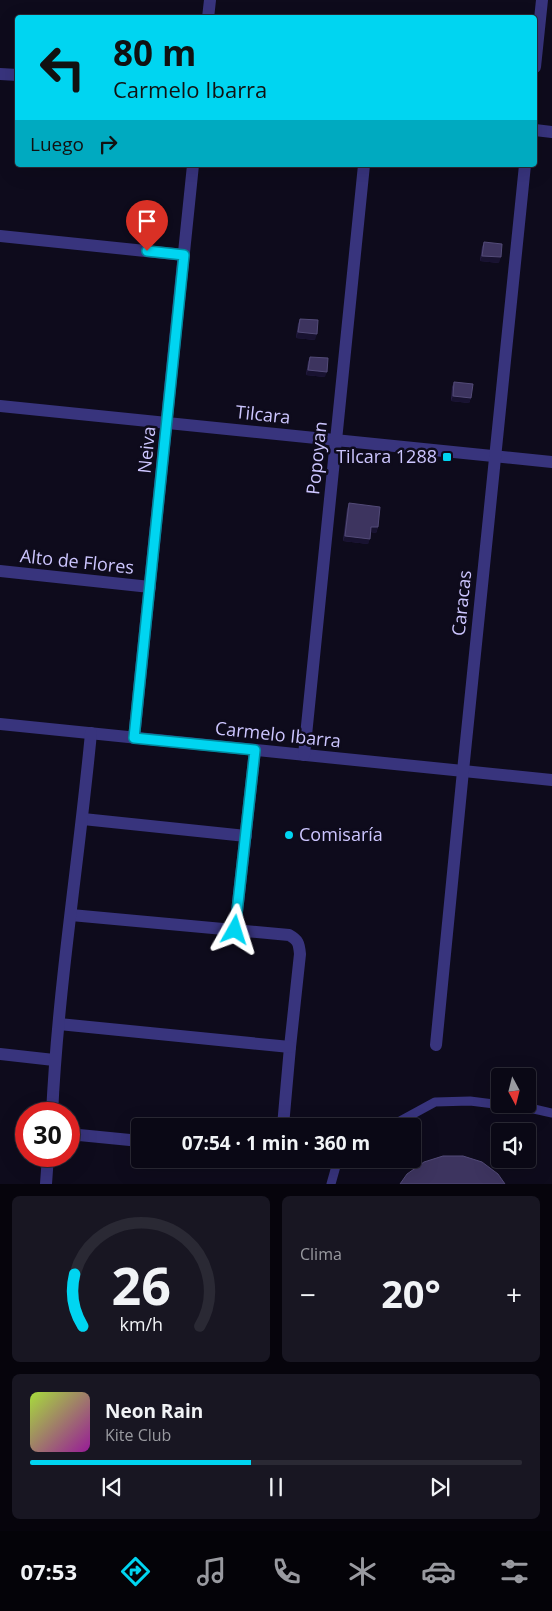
<!DOCTYPE html>
<html lang="es">
<head>
<meta charset="utf-8">
<style>
	body { margin:0; font-family:"Open Sans",sans-serif; background:#181622; color:#f1f3f6; height:100vh; display:flex; flex-direction:column; font-size:19px; white-space:nowrap }
	* { box-sizing:border-box; margin:0 }
	p { font-size:16px; color:#999aa0 }
	.icon { flex:none; width:28px; height:28px; fill:none; stroke:currentColor; stroke-width:2; stroke-linecap:round; stroke-linejoin:round }
	.map { position:relative; height:1184px; overflow:hidden }
	.side { display:flex; flex-direction:column; gap:12px; padding:12px; background:#06040c; flex:1 }
	.side>* { flex:none }
	.hud { position:absolute; left:15px; top:15px; width:522px; height:152px; border-radius:5px; box-shadow:0 5px 20px #0002,0 0 0 1px #2a2934; background:#00d5f1; color:#111; overflow:hidden }
	.needle { width:32px; rotate:173deg }
	.buttons { position:absolute; left:491px; top:1068px; display:grid; gap:10px }
	.buttons a { display:grid; place-items:center; width:45px; height:45px; border-radius:5px; background:#0a0815; box-shadow:0 5px 20px #0002,0 0 0 1px #2a2934; font-size:25px }
	.speed { position:absolute; left:15px; top:1102px; display:flex; gap:10px; font-size:25px; font-weight:700; text-align:center }
	.speed>* { display:grid; place-content:center; width:65px; height:65px; border-radius:50%; background:#0a0815; box-shadow:0 5px 20px #0002,0 0 0 1px #2a2934; line-height:1 }
	.speed .limit { border:8px solid #d22; background:#fff; color:#111 }
	.pin { position:absolute; display:grid; place-items:center; width:42px; height:42px; color:#fff; margin:-51px -21px; border-radius:50% 50% 50% 0; rotate:-45deg; box-shadow:0 0 5px #0007 }
	.pin .icon { rotate:45deg }
	.me { position:absolute; width:55px; margin:-28px; rotate:6deg; stroke-linejoin:round; filter:drop-shadow(0 0 4px #0008) }
	.turn { display:flex; align-items:center; gap:18px; height:105px; padding:0 15px; font-size:22px }
	.turn .icon { width:65px; height:65px; stroke-width:2.5 }
	.turn b { display:block; font-size:35px; line-height:42px }
	.then { display:flex; align-items:center; height:48px; padding:0 15px; background:#0003; gap:10px; font-size:19px }
	.big { font-size:38px; font-weight:700; line-height:1.1 }
	.side .card { flex:1; display:flex; flex-direction:column; justify-content:center; gap:8px; min-width:0; padding:0 18px; border-radius:8px; background:#181622 }
	.side .dial { align-items:center; gap:0 }
	.dial svg { height:130px; overflow:visible; fill:none; stroke:#2a2934; stroke-width:7; stroke-linecap:round; text-anchor:middle }
	.dial text { fill:#f1f3f6; stroke:none }
	.song { display:flex; align-items:center; gap:15px }
	.cover { width:60px; height:60px; border-radius:8px; background:linear-gradient(135deg,hsl(80 70% 55%),hsl(300 70% 35%)) }
	.played { height:5px; border-radius:2px; background:linear-gradient(90deg,#00d5f1 45%,#2a2934 45%) }
	.keys { display:flex; justify-content:space-around; direction:ltr }
	.heat { display:flex; justify-content:space-between; align-items:center; font-size:28px; direction:ltr }
	.side .tiles { flex:1; display:grid; gap:12px; grid-template-columns:1fr 1fr }
	.card:last-child { grid-column:span 2 }
	.trip { position:absolute; left:131px; top:1118px; width:290px; height:50px; border-radius:5px; background:#0a0815; box-shadow:0 5px 20px #0002,0 0 0 1px #2a2934; font-weight:700; line-height:50px; text-align:center }
	.tabs { display:flex; height:80px; justify-content:space-around; align-items:center; background:#040308; color:#999aa0 }
	.tabs .icon { width:35px; height:35px }
	.tabs .active { color:#00d5f1 }
	.tabs b { font-size:22px; color:#f1f3f6 }
	.map>svg:first-child { display:block }
	.lines { fill:none; stroke-linecap:round; stroke-linejoin:round }
	.service { stroke:#38347d; stroke-width:9 }
	.minor { stroke:#38347d; stroke-width:12 }
	.wall { fill:#2b224c }
	.shaded-wall { fill:#181230 }
	.building { fill:#3d345f; stroke:#534b78 }
	.route-casing { stroke:#008a9d; stroke-width:12 }
	.route { stroke:#00d5f1; stroke-width:9 }
	.poi-dot { fill:#00d5f1; stroke:#0e0b1c; stroke-width:2 }
	.labels { text-anchor:middle; stroke-width:5; stroke-linejoin:round; paint-order:stroke }
	.street-label { font-size:18px; fill:#cdc6ff; stroke:#0e0b1c }
	.poi-label { font-size:18px; fill:#cdc6ff; stroke:#0e0b1c; text-anchor:end }
</style>
</head>
<body>
<div class="map">
<svg width="552" height="1184" viewBox="0 0 552 1184">
	<rect width="100%" height="100%" fill="#0e0b1c"/>
	<g class="lines">
		<g class="service">
			<polyline points="391,1126 435,1102 470,1101 534,1109 552,1113"/>
			<polyline points="331,1184 338,1159"/>
		</g>
		<g class="minor">
			<polyline points="208,18 210,0"/>
			<polyline points="535,67 542,0"/>
			<polyline points="0,74 18,75"/>
			<polyline points="535,130 552,132"/>
			<polyline points="0,236 184,255"/>
			<polyline points="0,406 552,462"/>
			<polyline points="0,571 150,587"/>
			<polyline points="0,724 552,780"/>
			<polyline points="134,738 193,165"/>
			<polyline points="304,755 364,165"/>
			<polyline points="83,819 246,836"/>
			<path d="M71,915L289,935C298,940 299,943 300,954L290,1047L283,1126"/>
			<polyline points="235,930 255,750"/>
			<polyline points="59,1024 290,1047"/>
			<polyline points="436,1045 463,771 525,165"/>
			<polyline points="0,1054 54,1060"/>
			<path d="M52,1114C58,987 79,860 91,733"/>
			<polyline points="69,1134 140,1141"/>
			<polyline points="46,1184 48,1156"/>
		</g>
	</g>
	<g class="wall">
		<polygon points="484,242 499,263 480,261 482,247"/>
		<polygon points="300,319 315,340 296,338 298,324"/>
		<polygon points="310,357 325,377 306,375 308,362"/>
		<polygon points="454,382 471,398 469,403 451,401 452,387"/>
		<polygon points="349,503 378,527 376,533 371,532 368,544 343,541 347,509"/>
	</g>
	<g class="shaded-wall">
		<polygon points="482,256 501,257 499,263 480,261"/>
		<polygon points="298,332 317,334 315,340 296,338"/>
		<polygon points="308,370 327,372 325,377 306,375"/>
		<polygon points="453,396 471,398 469,403 451,401"/>
		<polygon points="371,527 378,527 376,533 369,532"/>
		<polygon points="345,536 370,539 368,544 343,541"/>
	</g>
	<g class="building">
		<polygon points="484,242 502,244 501,257 482,256"/>
		<polygon points="300,319 318,320 317,334 298,332"/>
		<polygon points="310,357 328,358 327,372 308,370"/>
		<polygon points="454,382 473,384 471,398 453,396"/>
		<polygon points="349,503 380,507 378,527 371,527 370,539 345,536"/>
		<polygon points="443,1156 463,1156 482,1162 498,1174 505,1184 400,1184 407,1174 424,1162"/>
	</g>
	<g class="lines">
		<defs>
			<polyline id="route" points="147,251 184,255 134,738 255,750 235,930"/>
		</defs>
		<use href="#route" class="route-casing"/>
		<use href="#route" class="route"/>
	</g>
	<g class="poi-dot">
		<rect x="442" y="452" width="10" height="10" rx="2.5"/>
		<circle cx="289" cy="835" r="5"/>
	</g>
	<g class="labels">
		<g class="street-label">
			<text transform="translate(263 415) rotate(6)" y="6">Tilcara</text>
			<text transform="translate(147 450) rotate(-84)" y="6">Neiva</text>
			<text transform="translate(317 458) rotate(-84)" y="6">Popoyan</text>
			<text transform="translate(77 562) rotate(6)" y="6">Alto de Flores</text>
			<text transform="translate(462 603) rotate(-84)" y="6">Caracas</text>
			<text transform="translate(278 735) rotate(6)" y="6">Carmelo Ibarra</text>
		</g>
		<g class="poi-label">
			<text x="437" y="463">Tilcara 1288</text>
			<text x="299" y="841" text-anchor="start">Comisaría</text>
		</g>
	</g>
</svg>
<div class="buttons">
<a><svg class="needle" viewBox="-14 -14 28 28"><path d="M0-13l5 13h-10z" fill="#e53935"/><path d="M0 13l5-13h-10z" fill="#999aa0"/></svg></a>
<a><svg class="icon" aria-label="sound" viewBox="0 0 24 24"><path d="M4 9h4l5-4v14l-5-4H4zM17 9q2 3 0 6"/></svg></a>
</div>
<div class="speed"><div class="limit">30</div></div>
<div class="pin" style="left:147px;top:251px;background:#d93025"><svg class="icon" aria-label="arrive" viewBox="0 0 24 24"><path d="M6 21V4h12l-3 4 3 4H6"/></svg></div>
<svg class="me" style="left:235px;top:930px" viewBox="-20 -20 40 40"><path d="M0-17L14 15 0 8-14 15z" fill="#00d5f1" stroke="#fff" stroke-width="4"/></svg>
<div class="trip">07:54 · 1 min · 360 m</div>
<div class="hud">
<div class="turn"><svg class="icon" aria-label="left" viewBox="0 0 24 24"><path d="M17 20v-9H6M10 6l-5 5 5 5"/></svg><div><b>80 m</b>Carmelo Ibarra</div></div>
<div class="then">Luego<svg class="icon" aria-label="right" viewBox="0 0 24 24"><path d="M7 20v-9h11M14 6l5 5-5 5"/></svg></div>
</div>
</div>
<section class="side">
<div class="tiles">
<div class="card dial"><svg viewBox="0 0 100 80">
<path d="M14 69A42 42 0 1 1 86 69"/>
<path d="M14 69A42 42 0 0 1 9 37" stroke="#00d5f1"/>
<text x="50" y="56" font-size="32" font-weight="700">26</text>
<text x="50" y="72" font-size="11">km/h</text>
</svg></div>
<div class="card"><p>Clima</p>
<div class="heat"><a>−</a><b class="big">20°</b><a>+</a></div>
</div>
<div class="card">
<div class="song"><i class="cover"></i><div><b>Neon Rain</b><p>Kite Club</p></div></div>
<div class="played"></div>
<div class="keys"><svg class="icon" aria-label="previous" viewBox="0 0 24 24"><path d="M18 5L8 12l10 7zM5 5v14"/></svg><svg class="icon" aria-label="pause" viewBox="0 0 24 24"><path d="M8 5v14M16 5v14"/></svg><svg class="icon" aria-label="next" viewBox="0 0 24 24"><path d="M6 5l10 7-10 7zM19 5v14"/></svg></div>
</div>
</div>
</section>
<nav class="tabs">
<b>07:53</b>
<svg class="icon active" aria-label="directions" viewBox="0 0 24 24"><path d="M12 3l9 9-9 9-9-9zM9 14v-3h6M13 9l2 2-2 2"/></svg>
<svg class="icon" aria-label="music" viewBox="0 0 24 24"><path d="M9 18V5l10-2v13"/><circle cx="6" cy="18" r="3"/><circle cx="16" cy="16" r="3"/></svg>
<svg class="icon" aria-label="phone" viewBox="0 0 24 24"><path d="M5 4h4l2 5-3 2q2 4 5 5l2-3 5 2v4C11 20 4 13 5 4z"/></svg>
<svg class="icon" aria-label="climate" viewBox="0 0 24 24"><path d="M12 3v18M4 7l16 10M4 17L20 7"/></svg>
<svg class="icon" aria-label="car" viewBox="0 0 24 24"><path d="M5 17H2v-5l4-1 3-4h7l3 4 3 1v5h-3M9 17h6M6 11h13"/><circle cx="7" cy="17" r="2"/><circle cx="17" cy="17" r="2"/></svg>
<svg class="icon" aria-label="filters" viewBox="0 0 24 24"><path d="M4 7h16M4 17h16"/><circle cx="9" cy="7" r="2"/><circle cx="15" cy="17" r="2"/></svg>
</nav>
</body>
</html>
